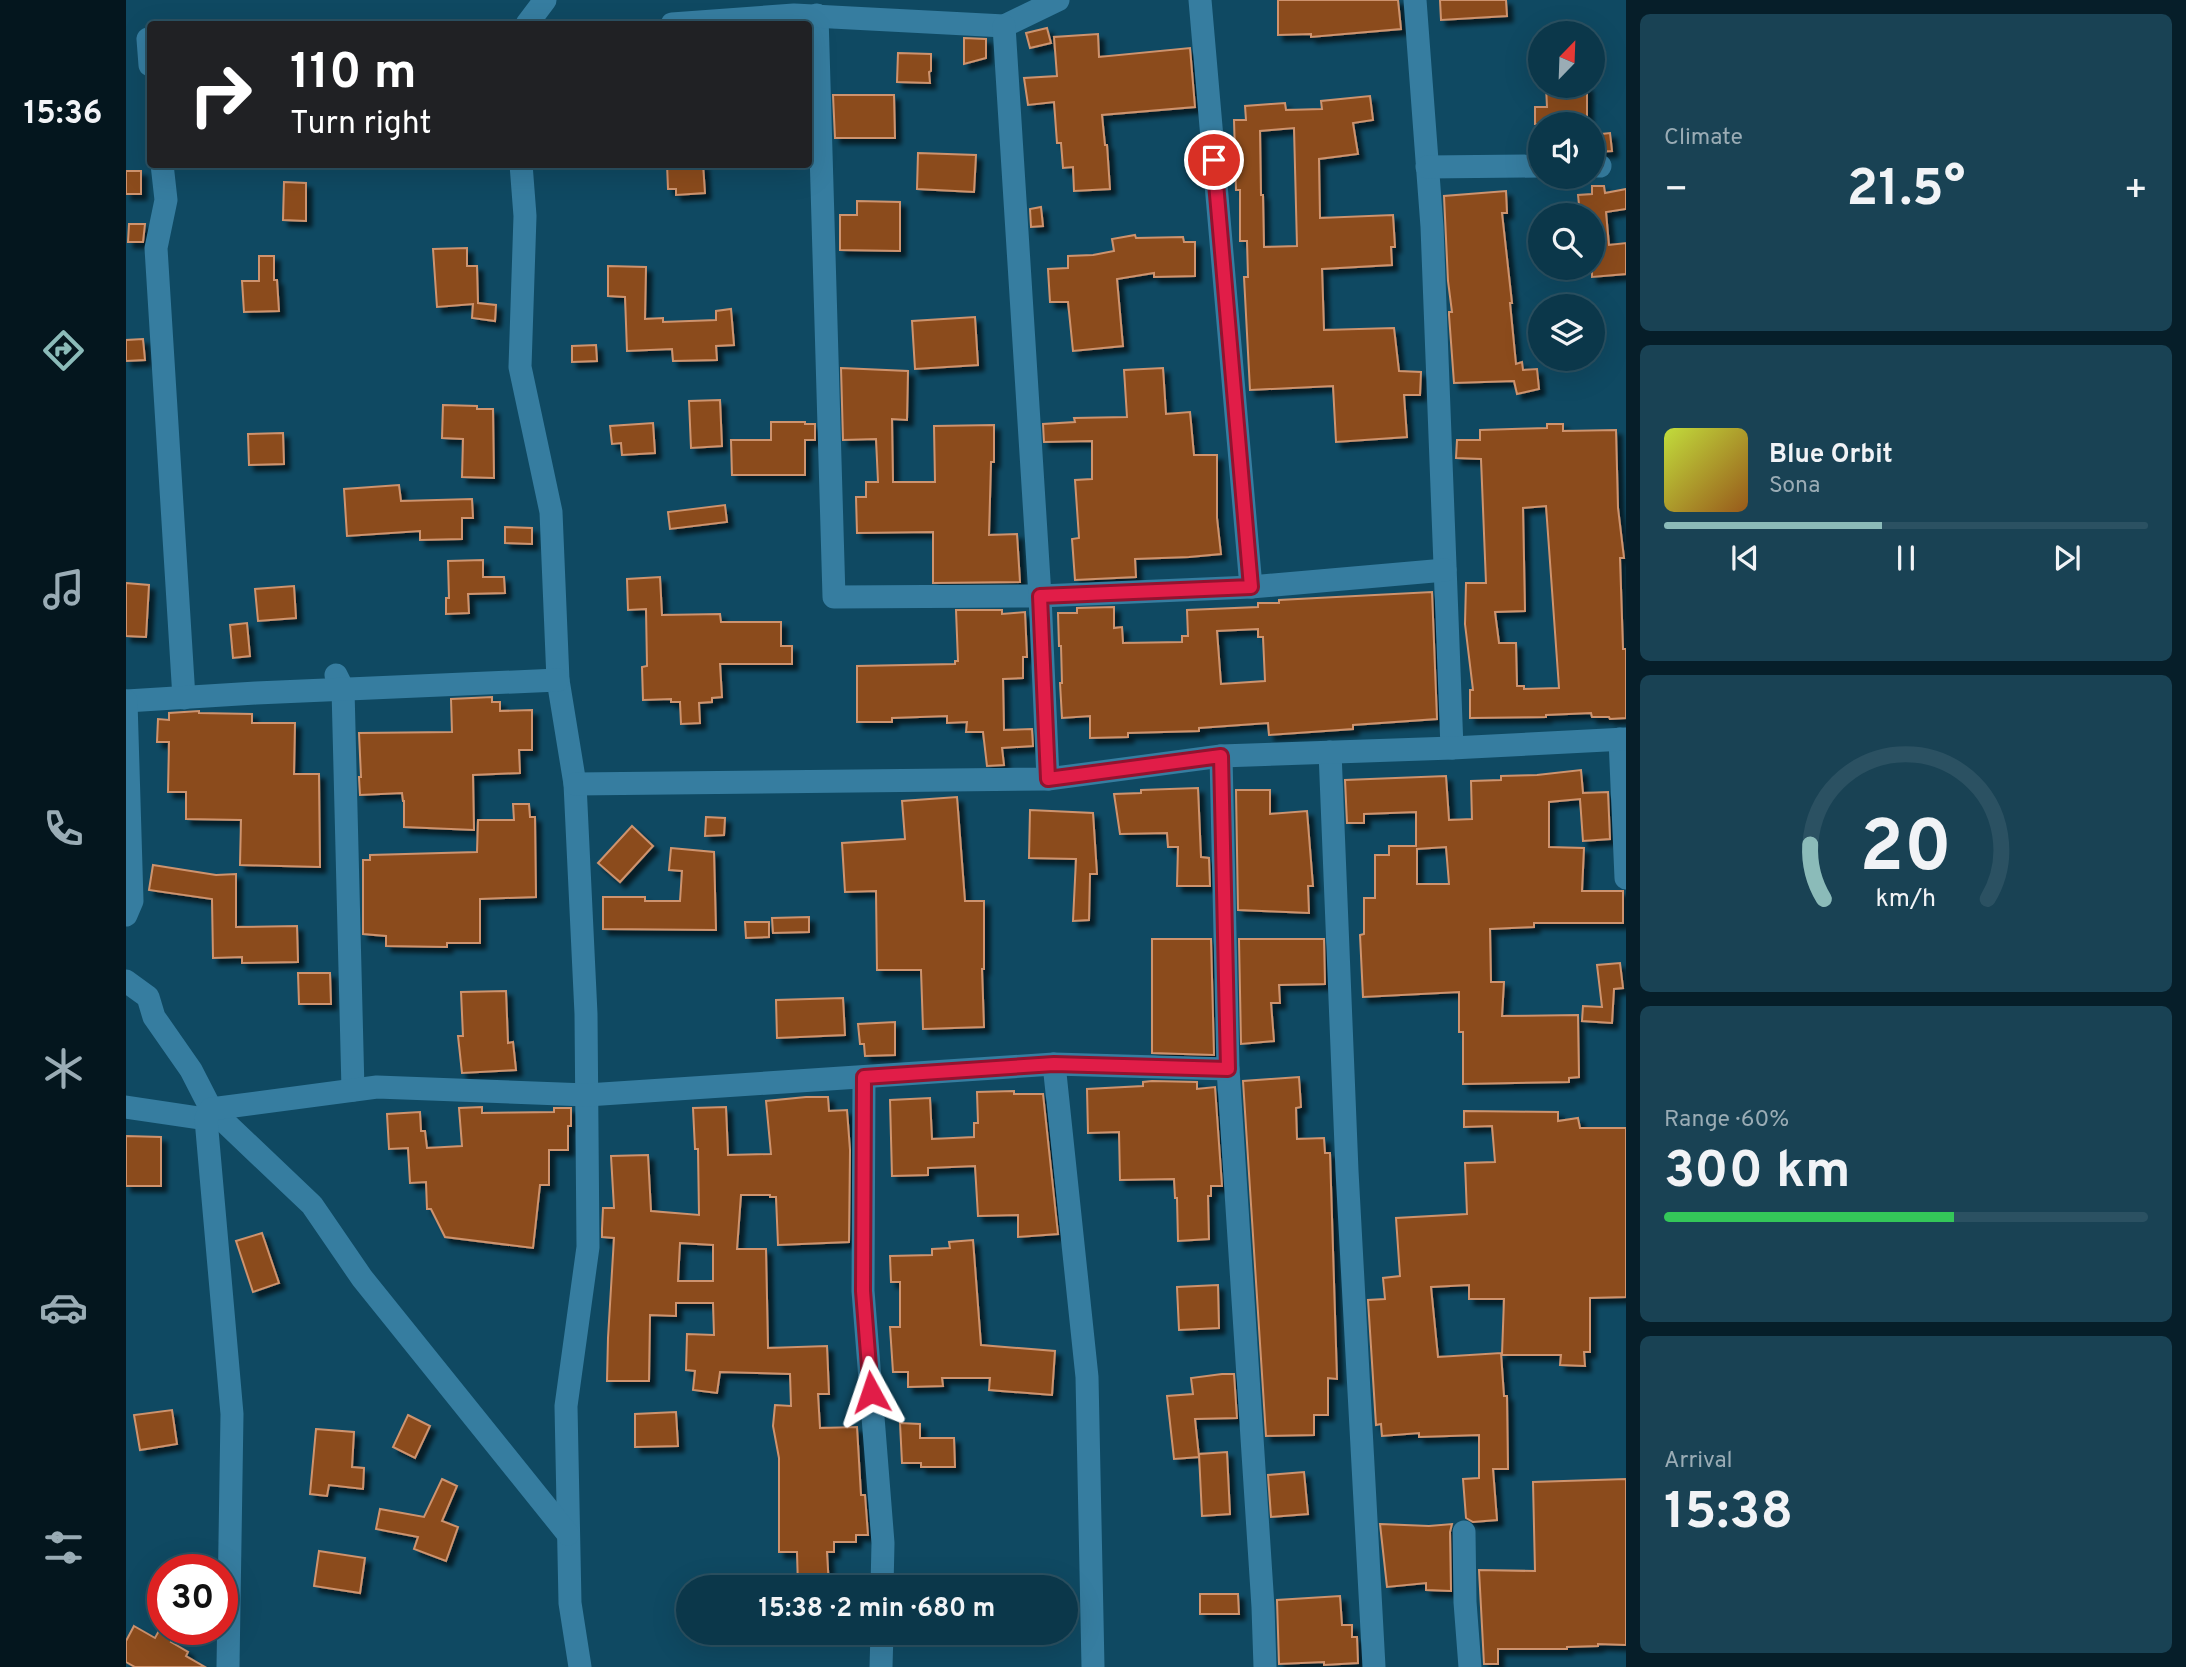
<!DOCTYPE html>
<html lang="en">
<head>
<meta charset="utf-8">
<style>
	body { margin:0; font-family:Overpass,sans-serif; background:#194254; color:#f1f3f6; height:100vh; display:flex; flex-direction:column; font-size:26px; white-space:nowrap }
	* { box-sizing:border-box; margin:0 }
	p { font-size:23px; color:#9aacb5 }
	.icon { flex:none; width:38px; height:38px; fill:none; stroke:currentColor; stroke-width:2; stroke-linecap:round; stroke-linejoin:round }
	.map { position:relative; flex:1; overflow:hidden }
	.details { display:flex; flex-direction:column; gap:14px; padding:14px; background:#061e29; width:560px }
	.details>* { flex:none }
	.top-card { position:absolute; left:21px; top:21px; width:665px; height:147px; border-radius:7px; box-shadow:0 7px 28px #0002,0 0 0 2px #2b5162; background:#202124; color:#fff; overflow:hidden }
	.needle { width:46px; rotate:23deg }
	.tools { position:absolute; left:1402px; top:21px; display:grid; gap:14px }
	.tools a { display:grid; place-items:center; width:77px; height:77px; border-radius:50%; background:#0b374a; box-shadow:0 7px 28px #0002,0 0 0 2px #2b5162; font-size:35px }
	.speed { position:absolute; left:21px; top:1554px; display:flex; gap:14px; font-size:35px; font-weight:700; text-align:center }
	.speed>* { display:grid; place-content:center; width:91px; height:91px; border-radius:50%; background:#0b374a; box-shadow:0 7px 28px #0002,0 0 0 2px #2b5162; line-height:1 }
	.speed .limit { border:10px solid #d22; background:#fff; color:#111 }
	.pin { position:absolute; display:grid; place-items:center; width:60px; height:60px; color:#fff; margin:-30px; border:4px solid #fff; border-radius:50%; box-shadow:0 2px 7px #0007 }
	.me { position:absolute; width:77px; margin:-38px; rotate:355deg; stroke-linejoin:round; filter:drop-shadow(0 0 5px #0008) }
	.turn { display:flex; align-items:center; gap:24px; height:147px; padding:0 28px; font-size:32px }
	.turn .icon { width:91px; height:91px; stroke-width:2.5 }
	.turn b { display:block; font-size:49px; line-height:60px }
	.big { font-size:52px; font-weight:700; line-height:1.1 }
	.details .widget { flex:1; display:flex; flex-direction:column; justify-content:center; gap:10px; min-width:0; padding:0 24px; border-radius:10px; background:#194254 }
	.details .dial { align-items:center; gap:0 }
	.dial svg { height:182px; overflow:visible; fill:none; stroke:#2b5162; stroke-width:7; stroke-linecap:round; text-anchor:middle }
	.dial text { fill:#f1f3f6; stroke:none }
	.song { display:flex; align-items:center; gap:21px }
	.cover { width:84px; height:84px; border-radius:10px; background:linear-gradient(135deg,hsl(70 70% 55%),hsl(30 70% 35%)) }
	.played { height:7px; border-radius:4px; background:linear-gradient(90deg,#8bbbb9 45%,#2b5162 45%) }
	.keys { display:flex; justify-content:space-around; direction:ltr }
	.heat { display:flex; justify-content:space-between; align-items:center; font-size:38px; direction:ltr }
	.charge { height:10px; border-radius:5px; background:linear-gradient(90deg,#34c759 60%,#2b5162 0) }
	.trip { position:absolute; left:550px; top:1575px; width:402px; height:70px; border-radius:35px; background:#0b374a; box-shadow:0 7px 28px #0002,0 0 0 2px #2b5162; font-weight:700; line-height:70px; text-align:center }
	main { display:flex; flex:1; min-height:0 }
	.dock { display:flex; flex-direction:column; width:126px; justify-content:space-around; align-items:center; background:#04161e; color:#9aacb5 }
	.dock .icon { width:49px; height:49px }
	.dock .selected { color:#8bbbb9 }
	.dock b { font-size:32px; color:#f1f3f6 }
	.map>svg:first-child { display:block }
	.building { fill:#8b4b1d; stroke:#ce936e; stroke-width:2; fill-rule:evenodd; filter:url(#shadow) }
	.lines { fill:none; stroke-linecap:round; stroke-linejoin:round }
	.street { stroke:#367da0; stroke-width:23 }
	.route-casing { stroke:#92132f; stroke-width:18 }
	.route { stroke:#e11d48; stroke-width:12 }
</style>
</head>
<body>
<main>
<nav class="dock">
<b>15:36</b>
<svg class="icon selected" aria-label="directions" viewBox="0 0 24 24"><path d="M12 3l9 9-9 9-9-9zM9 14v-3h6M13 9l2 2-2 2"/></svg>
<svg class="icon" aria-label="music" viewBox="0 0 24 24"><path d="M9 18V5l10-2v13"/><circle cx="6" cy="18" r="3"/><circle cx="16" cy="16" r="3"/></svg>
<svg class="icon" aria-label="phone" viewBox="0 0 24 24"><path d="M5 4h4l2 5-3 2q2 4 5 5l2-3 5 2v4C11 20 4 13 5 4z"/></svg>
<svg class="icon" aria-label="climate" viewBox="0 0 24 24"><path d="M12 3v18M4 7l16 10M4 17L20 7"/></svg>
<svg class="icon" aria-label="car" viewBox="0 0 24 24"><path d="M5 17H2v-5l4-1 3-4h7l3 4 3 1v5h-3M9 17h6M6 11h13"/><circle cx="7" cy="17" r="2"/><circle cx="17" cy="17" r="2"/></svg>
<svg class="icon" aria-label="filters" viewBox="0 0 24 24"><path d="M4 7h16M4 17h16"/><circle cx="9" cy="7" r="2"/><circle cx="15" cy="17" r="2"/></svg>
</nav>
<div class="map">
<svg width="1500" height="1667" viewBox="0 0 1500 1667">
	<defs>
		<filter id="shadow"><feDropShadow dx="5.5" dy="5.5" stdDeviation="2" flood-color="#0009"/></filter>
	</defs>
	<rect width="100%" height="100%" fill="#0f4962"/>
	<g class="building">
		<polygon points="1152,0 1272,0 1275,29 1185,37 1185,34 1152,35"/>
		<polygon points="1314,0 1380,0 1381,16 1315,20"/>
		<polygon points="921,28 925,43 904,48 900,33"/>
		<polygon points="972,34 973,57 1064,48 1069,107 976,115 979,145 981,145 984,189 948,191 947,167 937,168 935,143 931,143 928,102 902,105 898,78 931,76 928,37"/>
		<polygon points="838,38 860,39 860,58 838,64"/>
		<polygon points="772,53 805,54 805,71 803,72 804,83 771,82"/>
		<polygon points="1420,86 1461,86 1461,124 1409,124 1409,107 1421,107"/>
		<polygon points="707,95 768,95 769,138 709,138"/>
		<path d="M1244,96L1247,120L1227,123L1232,154L1193,159L1194,218L1267,215L1269,247H1265L1266,265L1196,269L1198,330L1268,328L1273,371L1295,372L1294,395H1278L1281,437L1210,442L1207,386L1124,390L1118,277H1122L1121,241H1114V190H1110L1108,120H1120L1119,106L1159,103L1160,110L1196,109L1195,101ZM1168,128L1171,246L1138,247L1137,195H1135L1134,131Z"/>
		<polygon points="1484,133 1486,151 1468,152 1466,135"/>
		<polygon points="792,153 850,155 848,192 791,189"/>
		<polygon points="541,164 577,164 579,193 550,195 550,189 542,189"/>
		<rect x="0" y="171" width="15" height="23"/>
		<polygon points="158,182 180,183 180,221 157,220"/>
		<polygon points="1466,186 1478,186 1479,193 1500,189 1500,209 1480,212 1483,245 1500,243 1500,274 1466,277 1466,215 1454,215 1452,195 1466,194"/>
		<polygon points="1380,191 1381,213 1376,213 1386,303 1384,303 1390,364 1396,362 1397,370 1411,369 1413,389 1391,394 1388,381 1328,383 1323,315 1323,312 1326,312 1322,281 1318,196"/>
		<polygon points="731,201 774,202 774,251 714,250 714,215 731,215"/>
		<polygon points="915,207 917,226 905,227 904,209"/>
		<polygon points="3,224 19,224 17,242 2,242"/>
		<polygon points="1009,235 1010,238 1057,237 1058,242 1069,242 1069,276 1028,277 1028,273 991,279 997,346 947,351 942,302 924,302 922,269 942,268 942,256 967,255 988,251 986,239"/>
		<polygon points="341,248 341,266 351,266 352,303 370,305 369,321 346,318 347,304 311,307 307,249"/>
		<polygon points="133,256 148,256 148,280 151,280 153,311 118,312 116,281 133,281"/>
		<polygon points="482,266 520,267 519,319 537,318 537,322 590,320 590,311 605,309 608,345 590,346 591,360 547,361 546,349 501,351 499,297 482,296"/>
		<polygon points="849,317 852,365 789,369 786,321"/>
		<polygon points="17,339 19,360 0,361 0,340"/>
		<polygon points="470,345 471,361 446,362 446,346"/>
		<polygon points="715,368 782,371 781,420 766,419 767,482 809,482 808,426 868,425 868,462 865,462 863,535 891,534 894,582 807,583 807,532 731,533 730,497 740,497 740,482 752,482 750,439 717,440"/>
		<polygon points="1037,368 1040,414 1064,412 1068,455 1091,455 1091,518 1095,554 1063,557 1009,559 1010,577 949,580 946,539 953,538 949,480 966,479 966,441 918,442 917,424 949,422 948,418 1001,417 998,370"/>
		<polygon points="594,400 596,446 565,448 563,401"/>
		<polygon points="317,405 351,406 351,409 367,409 368,478 336,477 337,439 316,438"/>
		<polygon points="645,422 679,422 679,424 689,424 689,440 679,440 679,475 606,475 605,440 645,440"/>
		<polygon points="527,423 529,453 496,455 495,443 486,444 484,426"/>
		<path d="M1421,424H1437V431L1490,430L1492,508L1498,558H1494L1497,649H1500V718L1484,719L1483,717H1466L1465,713L1420,715V717L1344,718V690H1347L1339,624L1340,583H1360L1355,459L1330,458L1331,440H1354V430L1421,428ZM1420,506L1433,688L1398,689V686H1391L1390,643H1373L1369,612L1399,611L1397,508Z"/>
		<polygon points="157,433 158,464 123,465 122,434"/>
		<polygon points="273,485 275,501 346,499 347,518 336,518 336,539 294,540 294,531 221,536 218,489"/>
		<polygon points="599,505 601,522 544,529 542,512"/>
		<polygon points="379,527 406,528 406,544 379,543"/>
		<polygon points="357,560 357,577 378,577 379,593 342,594 343,613 320,614 320,598 323,598 322,561"/>
		<polygon points="534,577 536,615 594,614 595,622 655,622 655,646 666,646 666,664 594,664 596,697 586,698 586,702 573,703 574,723 555,724 554,702 545,702 545,699 517,700 516,667 521,666 520,609 502,610 501,579"/>
		<polygon points="0,583 23,585 20,637 0,636"/>
		<polygon points="168,586 170,618 132,621 129,589"/>
		<path d="M1306,592L1311,719L1227,725V729L1143,735L1142,723L1073,728V731L1002,733V737L964,738V716L936,718L934,683H936L935,646H933L932,613H951V608L988,607V628L996,627L997,643L1056,642V636H1062L1061,610L1132,607V603H1153V600ZM1132,629V637H1137L1139,681L1095,684L1091,631Z"/>
		<polygon points="830,610 876,610 876,614 899,612 901,657 897,657 897,678 877,679 878,730 906,729 907,746 876,748 878,765 861,766 857,732 840,732 841,722 821,723 821,716 766,718 766,722 731,722 731,666 829,664 829,661 832,661"/>
		<polygon points="121,623 124,656 107,658 104,625"/>
		<polygon points="366,697 366,702 374,702 374,711 406,710 406,750 393,750 394,773 347,775 348,830 278,827 278,801 277,801 276,793 234,795 233,777 235,777 233,733 326,732 325,699"/>
		<polygon points="73,711 73,713 126,714 126,723 169,723 168,774 193,774 194,867 114,865 115,820 60,819 60,792 42,792 43,742 31,742 32,719 43,720 43,713"/>
		<path d="M1455,770L1457,793L1482,792L1484,839L1457,841L1454,799L1423,802V847L1458,848L1456,891H1497V923H1408V927L1364,929L1365,982H1378L1376,1016L1452,1015L1453,1077L1443,1078V1082L1337,1084V1032H1333V992L1237,997L1234,935L1238,934V898H1249V855H1263V846H1290V812L1238,814V823H1221L1219,780L1320,776L1323,820L1346,819L1345,781L1375,780V776L1411,775ZM1320,847L1323,884H1291V849Z"/>
		<polygon points="1072,788 1075,857 1083,858 1084,886 1051,886 1052,847 1042,847 1041,833 994,834 988,794 1015,793 1015,790"/>
		<polygon points="1110,790 1144,790 1144,814 1181,811 1187,886 1182,886 1183,913 1112,910"/>
		<polygon points="831,797 839,901 858,901 858,969 856,969 858,1027 797,1029 795,970 751,970 750,891 719,892 716,843 779,839 776,801"/>
		<polygon points="387,804 403,804 404,817 409,817 410,897 354,899 354,943 321,943 321,947 260,946 260,936 237,934 237,860 244,860 244,855 351,852 352,820 388,820"/>
		<polygon points="904,810 967,813 971,874 964,874 963,920 947,921 950,859 903,858"/>
		<polygon points="580,817 599,818 598,835 579,836"/>
		<polygon points="506,826 527,846 494,882 472,863"/>
		<polygon points="545,848 588,852 590,930 477,929 477,897 519,897 519,901 554,901 556,871 543,870"/>
		<polygon points="27,865 90,875 110,874 110,927 171,926 172,962 116,963 116,957 87,958 86,899 23,890"/>
		<polygon points="683,917 683,932 647,933 646,918"/>
		<polygon points="619,922 643,922 643,937 620,938"/>
		<polygon points="1026,939 1085,939 1088,1055 1026,1053"/>
		<polygon points="1113,939 1198,939 1199,984 1153,985 1154,1003 1145,1003 1148,1041 1115,1044"/>
		<polygon points="1494,963 1497,988 1488,989 1486,1023 1456,1021 1457,1006 1476,1007 1471,965"/>
		<polygon points="172,973 204,973 205,1004 173,1004"/>
		<polygon points="380,991 382,1043 387,1042 390,1070 336,1073 332,1036 337,1036 335,992"/>
		<polygon points="717,998 719,1035 651,1038 650,1000"/>
		<polygon points="769,1022 769,1055 739,1056 738,1044 734,1044 732,1024"/>
		<polygon points="1173,1077 1175,1107 1170,1108 1171,1139 1198,1138 1199,1153 1204,1153 1211,1379 1202,1378 1202,1415 1188,1415 1188,1435 1140,1436 1117,1081"/>
		<polygon points="1026,1081 1071,1082 1071,1089 1089,1087 1096,1186 1085,1186 1085,1196 1082,1196 1083,1239 1052,1241 1051,1198 1049,1198 1048,1179 994,1180 993,1132 962,1133 961,1089 1017,1086 1017,1082"/>
		<polygon points="888,1091 888,1094 917,1094 932,1234 892,1237 892,1215 852,1216 849,1166 802,1168 802,1175 766,1176 764,1100 804,1098 806,1139 848,1137 848,1123 852,1123 851,1092"/>
		<path d="M680,1097H702L703,1111L721,1110L724,1150L723,1242L652,1245L650,1197H644V1195H615L611,1249H640L642,1348L701,1346L703,1394H692L694,1428L731,1427L735,1495H739L742,1535H730V1542H708V1552H701L703,1587H672L671,1552H653V1458L647,1426L649,1405L665,1406L664,1374L594,1372L591,1393L567,1390L569,1371L560,1370L561,1334L588,1335L587,1303H550V1316L524,1315L523,1381H481L482,1338L488,1238L476,1237V1229L477,1208H488L485,1156L522,1155L525,1211L573,1215L572,1149H569L567,1108L600,1107L602,1155L645,1154L640,1101ZM554,1243L587,1245V1281H552Z"/>
		<polygon points="356,1107 356,1113 428,1112 428,1108 445,1108 445,1126 442,1126 442,1150 423,1150 423,1185 414,1185 407,1248 319,1237 305,1209 301,1209 300,1182 284,1183 282,1148 263,1149 261,1114 294,1112 295,1131 299,1131 301,1148 336,1146 333,1108"/>
		<polygon points="1338,1111 1432,1112 1432,1121 1452,1118 1454,1128 1500,1128 1500,1297 1464,1298 1464,1352 1458,1352 1459,1366 1434,1365 1435,1355 1376,1355 1378,1299 1343,1299 1343,1285 1305,1287 1312,1357 1375,1353 1378,1396 1381,1396 1382,1469 1367,1469 1371,1520 1347,1522 1340,1518 1337,1479 1353,1478 1353,1435 1293,1437 1293,1433 1256,1436 1255,1424 1250,1425 1242,1300 1259,1299 1257,1278 1274,1276 1270,1218 1341,1214 1339,1163 1369,1162 1366,1126 1338,1127"/>
		<polygon points="0,1136 35,1137 35,1186 0,1186"/>
		<polygon points="136,1233 153,1283 127,1292 110,1241"/>
		<polygon points="847,1240 855,1345 929,1351 926,1395 863,1390 864,1378 816,1378 817,1386 782,1387 782,1372 767,1372 764,1327 774,1327 774,1282 765,1282 764,1256 806,1255 806,1249 824,1248 823,1242"/>
		<polygon points="1092,1285 1093,1328 1053,1330 1051,1287"/>
		<polygon points="1096,1374 1108,1374 1111,1418 1069,1419 1073,1457 1048,1459 1041,1396 1067,1394 1065,1378"/>
		<polygon points="46,1410 51,1444 14,1450 8,1415"/>
		<polygon points="550,1412 552,1446 509,1447 509,1414"/>
		<polygon points="282,1415 304,1426 289,1458 267,1447"/>
		<polygon points="774,1423 794,1424 794,1438 828,1438 829,1467 795,1467 795,1463 776,1463"/>
		<polygon points="190,1429 228,1432 226,1467 238,1468 237,1489 203,1485 201,1496 184,1494"/>
		<polygon points="1101,1452 1104,1514 1076,1516 1073,1454"/>
		<polygon points="1178,1472 1182,1514 1145,1517 1142,1475"/>
		<polygon points="316,1479 331,1486 316,1521 332,1527 320,1561 288,1549 292,1537 250,1529 254,1509 298,1517"/>
		<polygon points="1500,1479 1500,1645 1472,1644 1472,1646 1441,1647 1441,1649 1372,1649 1372,1664 1358,1664 1353,1570 1409,1571 1407,1482"/>
		<polygon points="1254,1524 1303,1526 1326,1524 1324,1532 1325,1591 1300,1590 1300,1583 1261,1587"/>
		<polygon points="193,1551 239,1558 234,1593 188,1586"/>
		<polygon points="1074,1594 1112,1594 1113,1614 1074,1614"/>
		<polygon points="1214,1596 1216,1625 1226,1625 1226,1637 1231,1637 1232,1663 1198,1665 1198,1662 1153,1664 1151,1600"/>
		<polygon points="8,1626 29,1638 35,1627 49,1635 45,1642 62,1652 60,1656 79,1667 9,1667 0,1662 0,1641"/>
	</g>
	<g class="lines">
		<g class="street">
			<polyline points="1074,0 1125,587"/>
			<polyline points="1289,0 1306,227 1326,748"/>
			<polyline points="691,15 708,597 914,596 1125,587 1319,570"/>
			<polyline points="401,24 419,0"/>
			<polyline points="546,24 668,15 878,26 932,0"/>
			<polyline points="878,26 914,596 922,779"/>
			<polyline points="22,39 24,65"/>
			<polyline points="36,164 40,200 30,248 58,698"/>
			<polyline points="395,164 399,216 394,367 425,512 432,680 449,784 460,1014 462,1247 440,1406 444,1603 454,1667"/>
			<polyline points="1466,166 1474,166"/>
			<polyline points="1301,167 1414,166"/>
			<polyline points="210,675 217,689 227,1090"/>
			<polyline points="0,701 130,693 432,680"/>
			<polyline points="1494,739 1500,878"/>
			<polyline points="1204,752 1221,1171 1248,1667"/>
			<polyline points="1095,756 1102,1069 1137,1607 1139,1667"/>
			<polyline points="449,784 922,779 1095,756 1326,748 1500,739"/>
			<polyline points="0,915 6,901 0,701"/>
			<polyline points="0,981 22,997 28,1017 65,1070 85,1109 186,1205 236,1278 442,1534"/>
			<polyline points="928,1064 961,1377 967,1667"/>
			<polyline points="738,1077 737,1291 757,1543 756,1587"/>
			<polyline points="0,1107 80,1119"/>
			<polyline points="1338,1532 1339,1602 1344,1667"/>
			<polyline points="102,1667 106,1414 80,1119 85,1109 251,1087 461,1095 928,1064 1102,1069"/>
			<polyline points="755,1667 756,1633"/>
		</g>
	</g>
	<g class="lines">
		<defs>
			<polyline id="route" points="745,1392 737,1291 738,1077 928,1064 1102,1069 1095,756 922,779 914,596 1125,587 1088,160"/>
		</defs>
		<use href="#route" class="route-casing"/>
		<use href="#route" class="route"/>
	</g>
</svg>
<div class="tools">
<a><svg class="needle" viewBox="-14 -14 28 28"><path d="M0-13l5 13h-10z" fill="#e53935"/><path d="M0 13l5-13h-10z" fill="#9aacb5"/></svg></a>
<a><svg class="icon" aria-label="sound" viewBox="0 0 24 24"><path d="M4 9h4l5-4v14l-5-4H4zM17 9q2 3 0 6"/></svg></a>
<a><svg class="icon" aria-label="search" viewBox="0 0 24 24"><circle cx="10" cy="10" r="6"/><path d="M15 15l6 6"/></svg></a>
<a><svg class="icon" aria-label="layers" viewBox="0 0 24 24"><path d="M12 4l9 5-9 5-9-5zM3 14l9 5 9-5"/></svg></a>
</div>
<div class="speed"><div class="limit">30</div></div>
<div class="pin" style="left:1088px;top:160px;background:#d93025"><svg class="icon" aria-label="arrive" viewBox="0 0 24 24"><path d="M6 21V4h12l-3 4 3 4H6"/></svg></div>
<svg class="me" style="left:745px;top:1392px" viewBox="-20 -20 40 40"><path d="M0-17L14 15 0 8-14 15z" fill="#e11d48" stroke="#fff" stroke-width="4"/></svg>
<div class="trip">15:38 · 2 min · 680 m</div>
<div class="top-card">
<div class="turn"><svg class="icon" aria-label="right" viewBox="0 0 24 24"><path d="M7 20v-9h11M14 6l5 5-5 5"/></svg><div><b>110 m</b>Turn right</div></div>
</div>
</div>
<section class="details">
<div class="widget"><p>Climate</p>
<div class="heat"><a>−</a><b class="big">21.5°</b><a>+</a></div>
</div>
<div class="widget">
<div class="song"><i class="cover"></i><div><b>Blue Orbit</b><p>Sona</p></div></div>
<div class="played"></div>
<div class="keys"><svg class="icon" aria-label="previous" viewBox="0 0 24 24"><path d="M18 5L8 12l10 7zM5 5v14"/></svg><svg class="icon" aria-label="pause" viewBox="0 0 24 24"><path d="M8 5v14M16 5v14"/></svg><svg class="icon" aria-label="next" viewBox="0 0 24 24"><path d="M6 5l10 7-10 7zM19 5v14"/></svg></div>
</div>
<div class="widget dial"><svg viewBox="0 0 100 80">
<path d="M14 69A42 42 0 1 1 86 69"/>
<path d="M14 69A42 42 0 0 1 8 45" stroke="#8bbbb9"/>
<text x="50" y="56" font-size="32" font-weight="700">20</text>
<text x="50" y="72" font-size="11">km/h</text>
</svg></div>
<div class="widget"><p>Range · 60%</p><b class="big">300 km</b><div class="charge"></div></div>
<div class="widget"><p>Arrival</p><b class="big">15:38</b></div>
</section>
</main>
</body>
</html>
